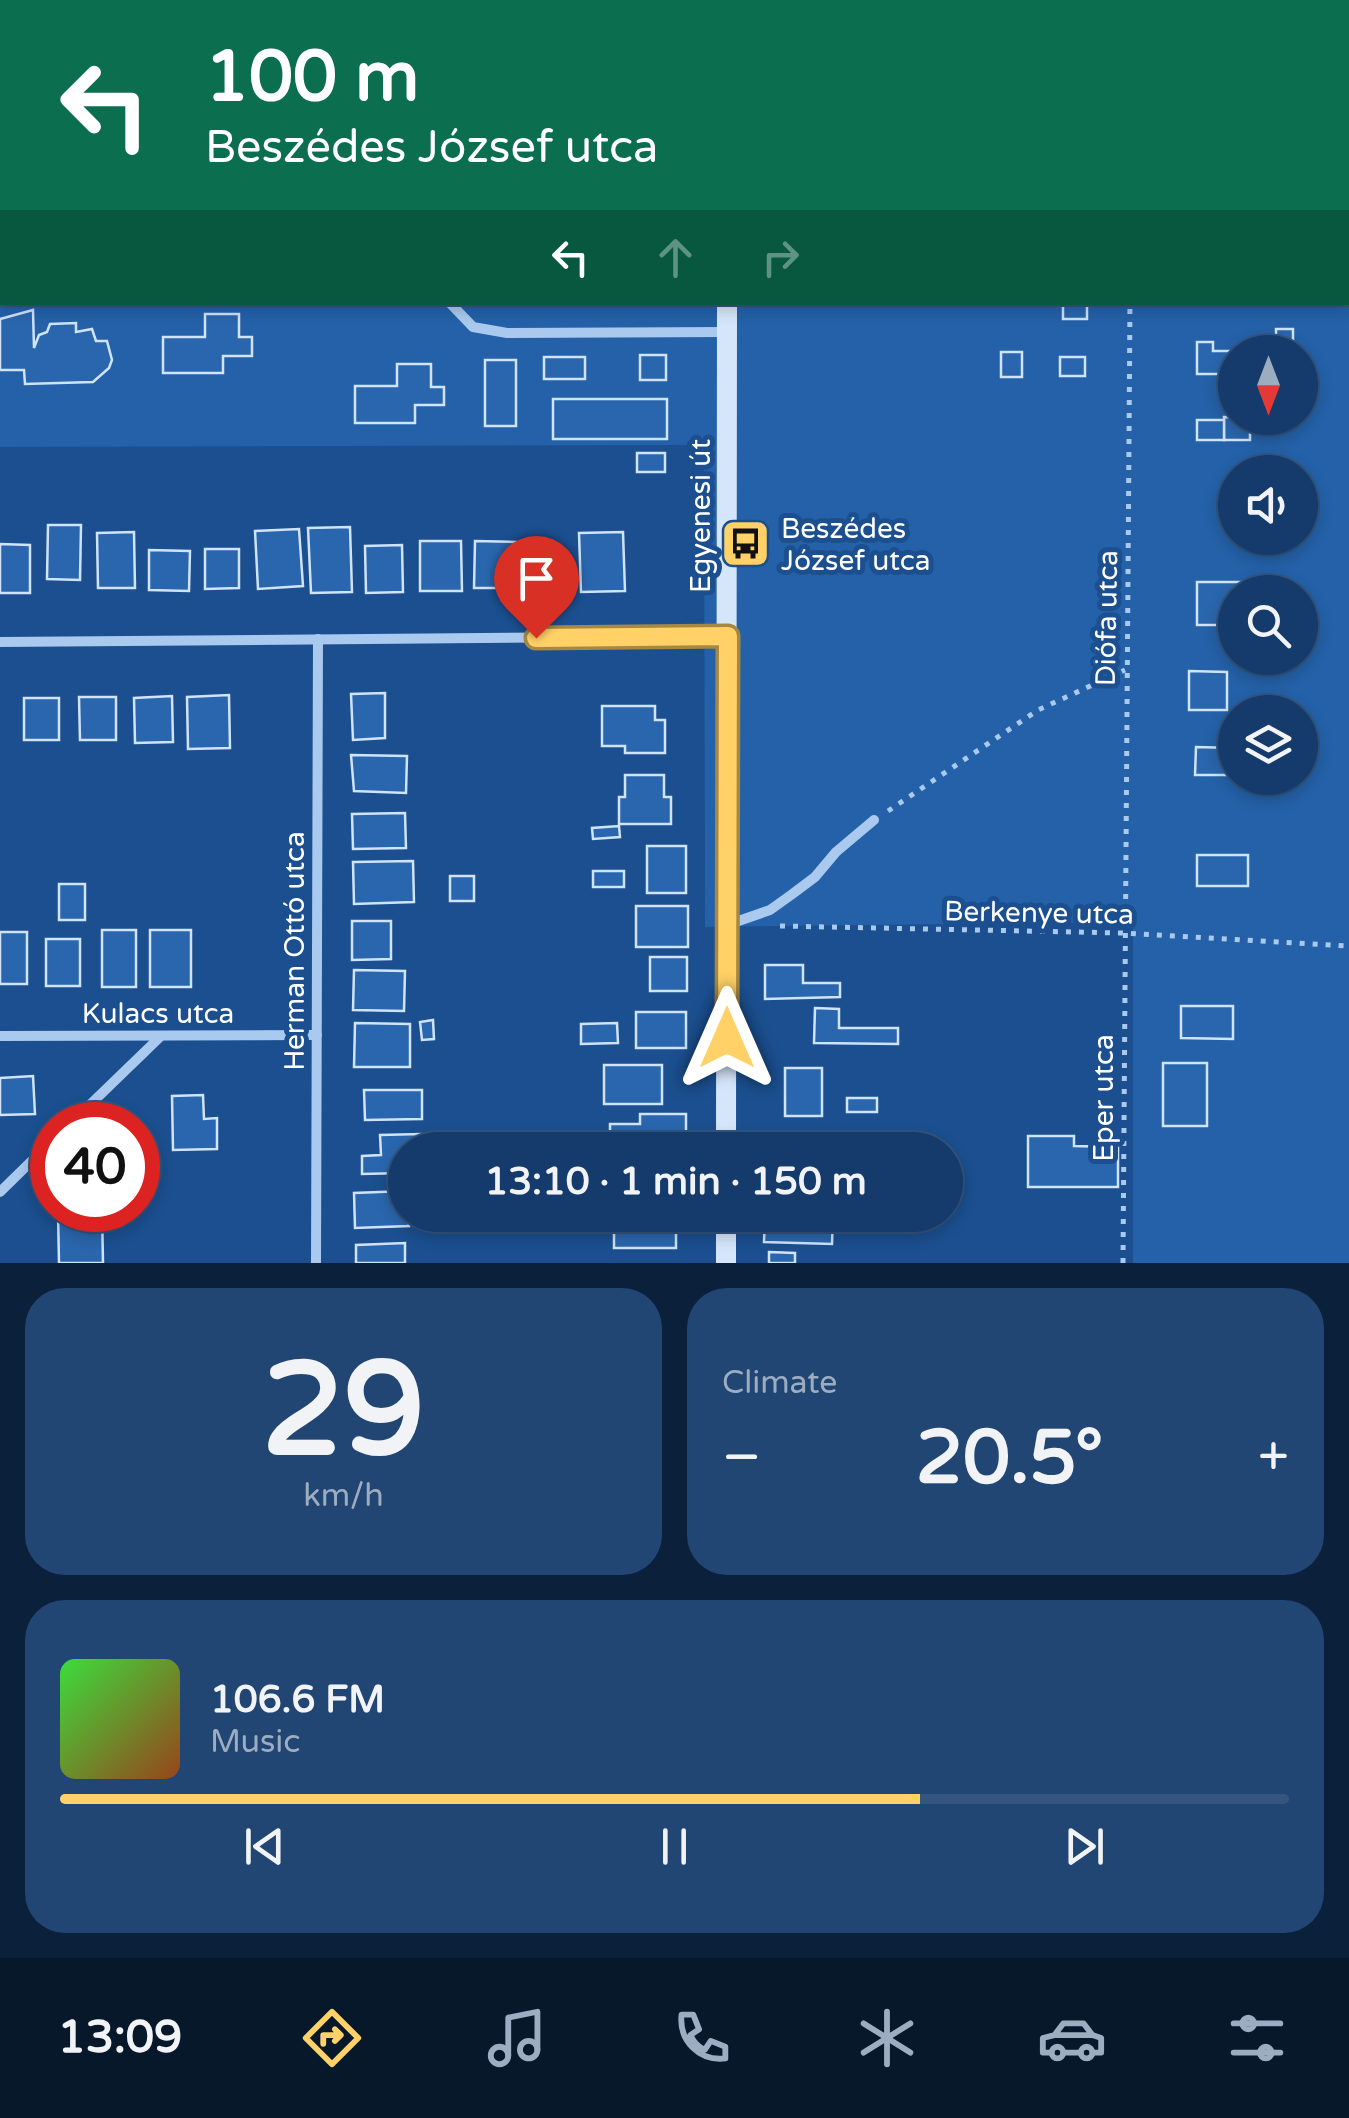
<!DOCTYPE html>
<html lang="en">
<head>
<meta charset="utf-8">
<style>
	body { margin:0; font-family:"Varela Round",sans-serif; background:#214673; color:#f1f3f6; height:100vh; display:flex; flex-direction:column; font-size:38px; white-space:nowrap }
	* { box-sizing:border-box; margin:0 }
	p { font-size:32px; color:#9dadc1 }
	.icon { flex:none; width:55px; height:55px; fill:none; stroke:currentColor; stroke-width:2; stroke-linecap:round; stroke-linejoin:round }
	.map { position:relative; height:1263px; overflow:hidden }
	.drawer { display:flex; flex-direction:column; gap:25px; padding:25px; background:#0b203b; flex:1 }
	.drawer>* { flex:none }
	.banner { position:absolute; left:0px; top:0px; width:1350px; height:305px; box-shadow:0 5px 15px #0003,0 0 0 2px #33557e; background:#0b6e4f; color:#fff; overflow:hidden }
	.needle { width:65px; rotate:180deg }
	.fabs { position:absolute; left:1218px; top:335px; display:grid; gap:20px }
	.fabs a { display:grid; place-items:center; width:100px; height:100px; border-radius:50%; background:#143b6b; box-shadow:0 5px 15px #0003,0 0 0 2px #33557e; font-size:50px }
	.speed { position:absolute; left:30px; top:1102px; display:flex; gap:20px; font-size:50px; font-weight:700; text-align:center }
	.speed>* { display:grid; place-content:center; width:130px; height:130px; border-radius:50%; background:#143b6b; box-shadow:0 5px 15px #0003,0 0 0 2px #33557e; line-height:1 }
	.speed .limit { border:15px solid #d22; background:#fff; color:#111 }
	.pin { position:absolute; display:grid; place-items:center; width:85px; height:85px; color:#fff; margin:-102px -42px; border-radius:50% 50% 50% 0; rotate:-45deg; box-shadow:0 0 10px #0007 }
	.pin .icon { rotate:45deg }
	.me { position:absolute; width:110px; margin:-55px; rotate:0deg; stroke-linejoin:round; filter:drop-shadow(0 0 8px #0008) }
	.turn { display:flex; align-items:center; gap:35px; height:210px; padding:0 40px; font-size:45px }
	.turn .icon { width:130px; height:130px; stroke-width:2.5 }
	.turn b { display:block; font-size:70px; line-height:85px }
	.lanes { display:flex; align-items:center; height:95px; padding:0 40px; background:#0003; justify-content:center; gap:50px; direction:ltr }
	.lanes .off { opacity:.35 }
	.big { font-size:75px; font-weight:800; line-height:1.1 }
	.drawer .tile { flex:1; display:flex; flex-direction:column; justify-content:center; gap:15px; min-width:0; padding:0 35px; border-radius:40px; background:#214673 }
	.drawer .dial { align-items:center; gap:0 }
	.dial b { font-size:130px; line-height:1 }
	.song { display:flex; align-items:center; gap:30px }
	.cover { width:120px; height:120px; border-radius:15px; background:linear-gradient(135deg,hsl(120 70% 55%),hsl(20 70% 35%)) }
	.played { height:10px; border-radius:5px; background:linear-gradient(90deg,#ffd166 70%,#33557e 70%) }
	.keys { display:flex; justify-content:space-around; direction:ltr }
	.heat { display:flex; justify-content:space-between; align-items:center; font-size:55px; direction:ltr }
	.drawer .tiles { flex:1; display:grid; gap:25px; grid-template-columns:1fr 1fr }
	.tile:last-child { grid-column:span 2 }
	.trip { position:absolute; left:388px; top:1132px; width:575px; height:100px; border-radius:50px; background:#143b6b; box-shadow:0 5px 15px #0003,0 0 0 2px #33557e; font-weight:800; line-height:100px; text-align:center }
	.menu { display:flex; height:160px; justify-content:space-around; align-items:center; background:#08182b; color:#9dadc1 }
	.menu .icon { width:70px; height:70px }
	.menu .active { color:#ffd166 }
	.menu b { font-size:45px; color:#f1f3f6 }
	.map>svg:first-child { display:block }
	.green { fill:#2461a8; fill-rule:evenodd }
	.building { fill:#2a66ad; stroke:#cfe3fa; stroke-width:2.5 }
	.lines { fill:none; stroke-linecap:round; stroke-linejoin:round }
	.path { stroke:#a9c9ee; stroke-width:5; stroke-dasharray:5 8; stroke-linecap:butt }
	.street { stroke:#a9c9ee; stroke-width:10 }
	.secondary { stroke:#d6e6fa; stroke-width:20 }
	.route-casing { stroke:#a68842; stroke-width:25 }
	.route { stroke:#ffd166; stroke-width:18 }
	.labels { text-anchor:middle; stroke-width:10; stroke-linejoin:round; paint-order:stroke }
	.street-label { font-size:28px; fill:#fff; stroke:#1b4f8f }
	.poi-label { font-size:28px; fill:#fff; stroke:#1b4f8f; text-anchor:start }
</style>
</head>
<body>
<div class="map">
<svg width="1349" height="1263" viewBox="0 0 1349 1263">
	<rect width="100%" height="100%" fill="#1b4f8f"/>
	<path class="green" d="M0,0H1349V1263H1133V922L705,927L704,445L0,447ZM2,2H1348V302H2ZM1235,352H1300V418H1235ZM1235,472H1300V538H1235ZM1235,592H1300V658H1235ZM1235,712H1300V778H1235Z"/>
	<g class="building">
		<rect x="252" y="0" width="69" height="2"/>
		<rect x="1063" y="302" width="24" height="17"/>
		<polygon points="33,310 34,348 39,335 47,332 50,324 76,323 76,332 92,329 96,341 107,341 112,360 109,368 93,382 25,384 24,370 0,370 0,319"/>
		<polygon points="205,314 239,314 239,337 252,337 252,356 223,356 223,373 163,373 163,337 205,337"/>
		<rect x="1276" y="329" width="17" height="20"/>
		<polygon points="1197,342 1213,342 1213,351 1235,351 1235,374 1197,374"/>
		<rect x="1001" y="352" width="21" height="25"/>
		<rect x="640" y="355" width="26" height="25"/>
		<rect x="544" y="357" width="41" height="22"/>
		<rect x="1060" y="357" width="25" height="19"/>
		<rect x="485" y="360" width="31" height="66"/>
		<polygon points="397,364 431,364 431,387 444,387 444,405 415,405 415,423 355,423 355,386 397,386"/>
		<rect x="553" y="399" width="114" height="40"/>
		<polygon points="1224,417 1250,418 1250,440 1224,440"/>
		<rect x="1197" y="420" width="27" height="20"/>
		<rect x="637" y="453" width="28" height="19"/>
		<polygon points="48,525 81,525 80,580 47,579"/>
		<polygon points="350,527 352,592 311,593 308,528"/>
		<polygon points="299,529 303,586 258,589 255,531"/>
		<polygon points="134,532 135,588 98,588 97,533"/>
		<polygon points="623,532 625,591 581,592 579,533"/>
		<polygon points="420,541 461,541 462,591 420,591"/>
		<polygon points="475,541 516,542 516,588 474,588"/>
		<polygon points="0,544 30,545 30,593 0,593"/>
		<polygon points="402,545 403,592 366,593 365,546"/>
		<polygon points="205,549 239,549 239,588 205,589"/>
		<polygon points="149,550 190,551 189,591 149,590"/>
		<polygon points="529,553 568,553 568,594 529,595"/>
		<polygon points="1197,582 1242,582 1242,592 1235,592 1235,625 1197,625"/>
		<polygon points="1189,671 1227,672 1227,710 1189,710"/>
		<polygon points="385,693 385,738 353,740 351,694"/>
		<polygon points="229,695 230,748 188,749 187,697"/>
		<polygon points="172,696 173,742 135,743 134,698"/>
		<polygon points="79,697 116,697 116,740 80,740"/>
		<rect x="24" y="698" width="35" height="42"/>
		<polygon points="602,706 655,706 655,720 665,720 665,753 625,753 625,746 602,746"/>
		<polygon points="1196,747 1233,748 1233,775 1195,775"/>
		<polygon points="351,755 407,756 406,793 354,791"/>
		<polygon points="625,775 664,775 664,797 671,797 671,824 619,824 619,797 625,797"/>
		<polygon points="405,813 406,848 353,849 352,814"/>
		<polygon points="619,826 620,837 593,839 592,828"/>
		<rect x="647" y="846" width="39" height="47"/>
		<rect x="1197" y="855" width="51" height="31"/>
		<polygon points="413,861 414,902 354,904 353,862"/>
		<rect x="593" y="871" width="31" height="16"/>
		<rect x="450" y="876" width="24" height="25"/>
		<rect x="59" y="884" width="26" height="36"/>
		<rect x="636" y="906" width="52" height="41"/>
		<polygon points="352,921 391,921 391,959 352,960"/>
		<rect x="102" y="930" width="34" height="57"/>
		<rect x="150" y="930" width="41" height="57"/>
		<rect x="0" y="932" width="27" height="52"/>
		<rect x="46" y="939" width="34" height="47"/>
		<rect x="650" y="957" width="37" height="34"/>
		<polygon points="765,965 803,965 803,983 840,983 840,997 765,999"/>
		<polygon points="354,970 405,971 404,1011 353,1010"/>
		<polygon points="1181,1006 1233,1006 1233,1039 1181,1038"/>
		<polygon points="815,1008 839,1009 839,1028 898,1028 898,1044 814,1043"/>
		<rect x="636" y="1012" width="50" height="36"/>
		<polygon points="433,1020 434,1039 422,1040 420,1022"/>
		<polygon points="355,1023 410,1024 410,1067 354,1067"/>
		<polygon points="617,1023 618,1043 581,1044 581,1024"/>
		<rect x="1163" y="1063" width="44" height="63"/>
		<rect x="604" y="1065" width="58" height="39"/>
		<rect x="785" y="1068" width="37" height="48"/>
		<polygon points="33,1076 35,1114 0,1115 0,1078"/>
		<polygon points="364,1090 422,1090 422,1119 365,1120"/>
		<polygon points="203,1095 204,1119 217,1118 217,1149 173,1150 172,1096"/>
		<rect x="847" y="1098" width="30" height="14"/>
		<polygon points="640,1114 686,1114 686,1143 610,1143 610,1124 640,1124"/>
		<polygon points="766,1133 822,1133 822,1149 882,1150 766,1150"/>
		<polygon points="421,1134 422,1150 405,1150 405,1173 362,1174 362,1156 381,1155 380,1135"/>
		<polygon points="1028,1136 1074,1136 1074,1146 1118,1147 1118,1187 1028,1187"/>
		<rect x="531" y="1141" width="27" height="9"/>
		<polygon points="405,1191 409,1226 355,1228 354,1193"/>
		<polygon points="102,1211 103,1263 59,1263 58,1212"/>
		<rect x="614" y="1215" width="62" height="33"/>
		<polygon points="765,1215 833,1215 832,1244 764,1242"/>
		<polygon points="405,1243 405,1263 356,1263 356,1245"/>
		<polygon points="769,1252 795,1253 795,1263 769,1263"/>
	</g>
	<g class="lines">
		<g class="path">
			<polyline points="1134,2 1134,0"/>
			<polyline points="888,811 1038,710 1125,670"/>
			<polyline points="780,926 1123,933 1349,946"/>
			<polyline points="1123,1263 1130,302"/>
		</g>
		<g class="street">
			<polyline points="19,0 19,2"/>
			<polyline points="163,0 164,2"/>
			<polyline points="449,302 473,327 507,333 726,332"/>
			<polyline points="0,642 727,636"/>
			<polyline points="727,925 770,910 791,895 815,877 836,852 874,820"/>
			<polyline points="0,1036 317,1035"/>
			<polyline points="69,1125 161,1036"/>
			<polyline points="0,1192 52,1141"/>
			<polyline points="316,1263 318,639"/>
		</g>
		<g class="secondary">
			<polyline points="728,2 728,0"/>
			<polyline points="726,1150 727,302"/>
			<polyline points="726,1263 726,1215"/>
		</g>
	</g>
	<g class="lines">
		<defs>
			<polyline id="route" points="536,638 728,636 727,1038"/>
		</defs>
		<use href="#route" class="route-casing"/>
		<use href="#route" class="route"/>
	</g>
	<defs>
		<symbol id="bus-square" viewBox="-11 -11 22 22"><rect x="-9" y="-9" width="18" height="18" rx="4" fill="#ffd166" stroke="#1b4f8f"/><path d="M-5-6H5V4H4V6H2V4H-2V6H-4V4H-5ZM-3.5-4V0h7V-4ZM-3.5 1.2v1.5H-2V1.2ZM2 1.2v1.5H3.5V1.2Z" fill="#111"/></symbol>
	</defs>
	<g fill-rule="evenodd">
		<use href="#bus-square" x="718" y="516" width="55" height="55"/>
	</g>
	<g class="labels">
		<g class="street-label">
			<text transform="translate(700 516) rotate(-90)" y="10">Egyenesi út</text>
			<text transform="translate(1106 618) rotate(-89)" y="10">Diófa utca</text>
			<text transform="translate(1039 912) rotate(1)" y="10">Berkenye utca</text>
			<text transform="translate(294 951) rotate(-90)" y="10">Herman Ottó utca</text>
			<text x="158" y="1023">Kulacs utca</text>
			<text transform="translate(1103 1098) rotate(-90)" y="10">Eper utca</text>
		</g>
		<g class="poi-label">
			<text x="781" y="538">Beszédes<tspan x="781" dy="32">József utca</tspan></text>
		</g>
	</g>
</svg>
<div class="fabs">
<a><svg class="needle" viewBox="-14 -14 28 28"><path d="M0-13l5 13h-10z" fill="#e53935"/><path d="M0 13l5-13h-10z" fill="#9dadc1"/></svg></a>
<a><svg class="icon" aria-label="sound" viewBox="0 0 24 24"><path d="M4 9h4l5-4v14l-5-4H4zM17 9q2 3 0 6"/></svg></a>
<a><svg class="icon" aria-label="search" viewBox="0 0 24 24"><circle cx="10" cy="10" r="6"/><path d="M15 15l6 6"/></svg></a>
<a><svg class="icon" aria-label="layers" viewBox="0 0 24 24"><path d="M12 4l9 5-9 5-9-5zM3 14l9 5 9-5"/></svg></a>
</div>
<div class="speed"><div class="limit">40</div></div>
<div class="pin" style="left:536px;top:638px;background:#d93025"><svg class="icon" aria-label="arrive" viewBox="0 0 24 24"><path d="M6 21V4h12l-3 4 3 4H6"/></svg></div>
<svg class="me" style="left:727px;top:1038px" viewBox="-20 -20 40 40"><path d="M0-17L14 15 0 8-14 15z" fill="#ffd166" stroke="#fff" stroke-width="4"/></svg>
<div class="trip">13:10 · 1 min · 150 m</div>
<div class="banner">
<div class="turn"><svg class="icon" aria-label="left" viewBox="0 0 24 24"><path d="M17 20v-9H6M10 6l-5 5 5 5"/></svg><div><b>100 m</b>Beszédes József utca</div></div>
<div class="lanes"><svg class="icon" aria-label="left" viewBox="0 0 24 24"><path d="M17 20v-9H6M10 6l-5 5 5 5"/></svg><svg class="icon off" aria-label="ahead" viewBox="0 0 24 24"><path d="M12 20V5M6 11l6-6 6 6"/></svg><svg class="icon off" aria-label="right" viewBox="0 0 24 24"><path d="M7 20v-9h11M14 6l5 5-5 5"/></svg></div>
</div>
</div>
<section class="drawer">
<div class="tiles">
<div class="tile dial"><b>29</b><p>km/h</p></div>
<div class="tile"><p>Climate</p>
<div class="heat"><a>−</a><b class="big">20.5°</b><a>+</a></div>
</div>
<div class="tile">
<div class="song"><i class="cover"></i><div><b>106.6 FM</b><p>Music</p></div></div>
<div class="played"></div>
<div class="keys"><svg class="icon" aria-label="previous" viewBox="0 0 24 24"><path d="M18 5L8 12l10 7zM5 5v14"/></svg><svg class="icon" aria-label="pause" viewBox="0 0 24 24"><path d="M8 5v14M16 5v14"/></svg><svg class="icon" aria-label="next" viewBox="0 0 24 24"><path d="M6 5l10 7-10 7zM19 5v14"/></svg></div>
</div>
</div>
</section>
<nav class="menu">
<b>13:09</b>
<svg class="icon active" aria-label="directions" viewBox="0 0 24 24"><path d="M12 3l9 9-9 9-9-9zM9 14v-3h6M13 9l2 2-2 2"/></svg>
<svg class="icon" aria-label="music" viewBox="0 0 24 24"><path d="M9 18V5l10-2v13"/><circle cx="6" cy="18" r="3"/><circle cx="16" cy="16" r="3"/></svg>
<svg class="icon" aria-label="phone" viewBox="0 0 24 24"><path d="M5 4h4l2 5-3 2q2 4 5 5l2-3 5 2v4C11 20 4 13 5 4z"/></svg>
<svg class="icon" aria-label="climate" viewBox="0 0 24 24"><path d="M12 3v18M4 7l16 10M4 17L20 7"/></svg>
<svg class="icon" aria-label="car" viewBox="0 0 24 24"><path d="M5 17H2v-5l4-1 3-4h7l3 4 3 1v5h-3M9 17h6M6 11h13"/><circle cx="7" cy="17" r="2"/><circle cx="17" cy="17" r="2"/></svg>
<svg class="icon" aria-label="filters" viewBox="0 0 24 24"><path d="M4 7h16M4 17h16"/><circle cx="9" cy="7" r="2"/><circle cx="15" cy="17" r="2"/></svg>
</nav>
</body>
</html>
